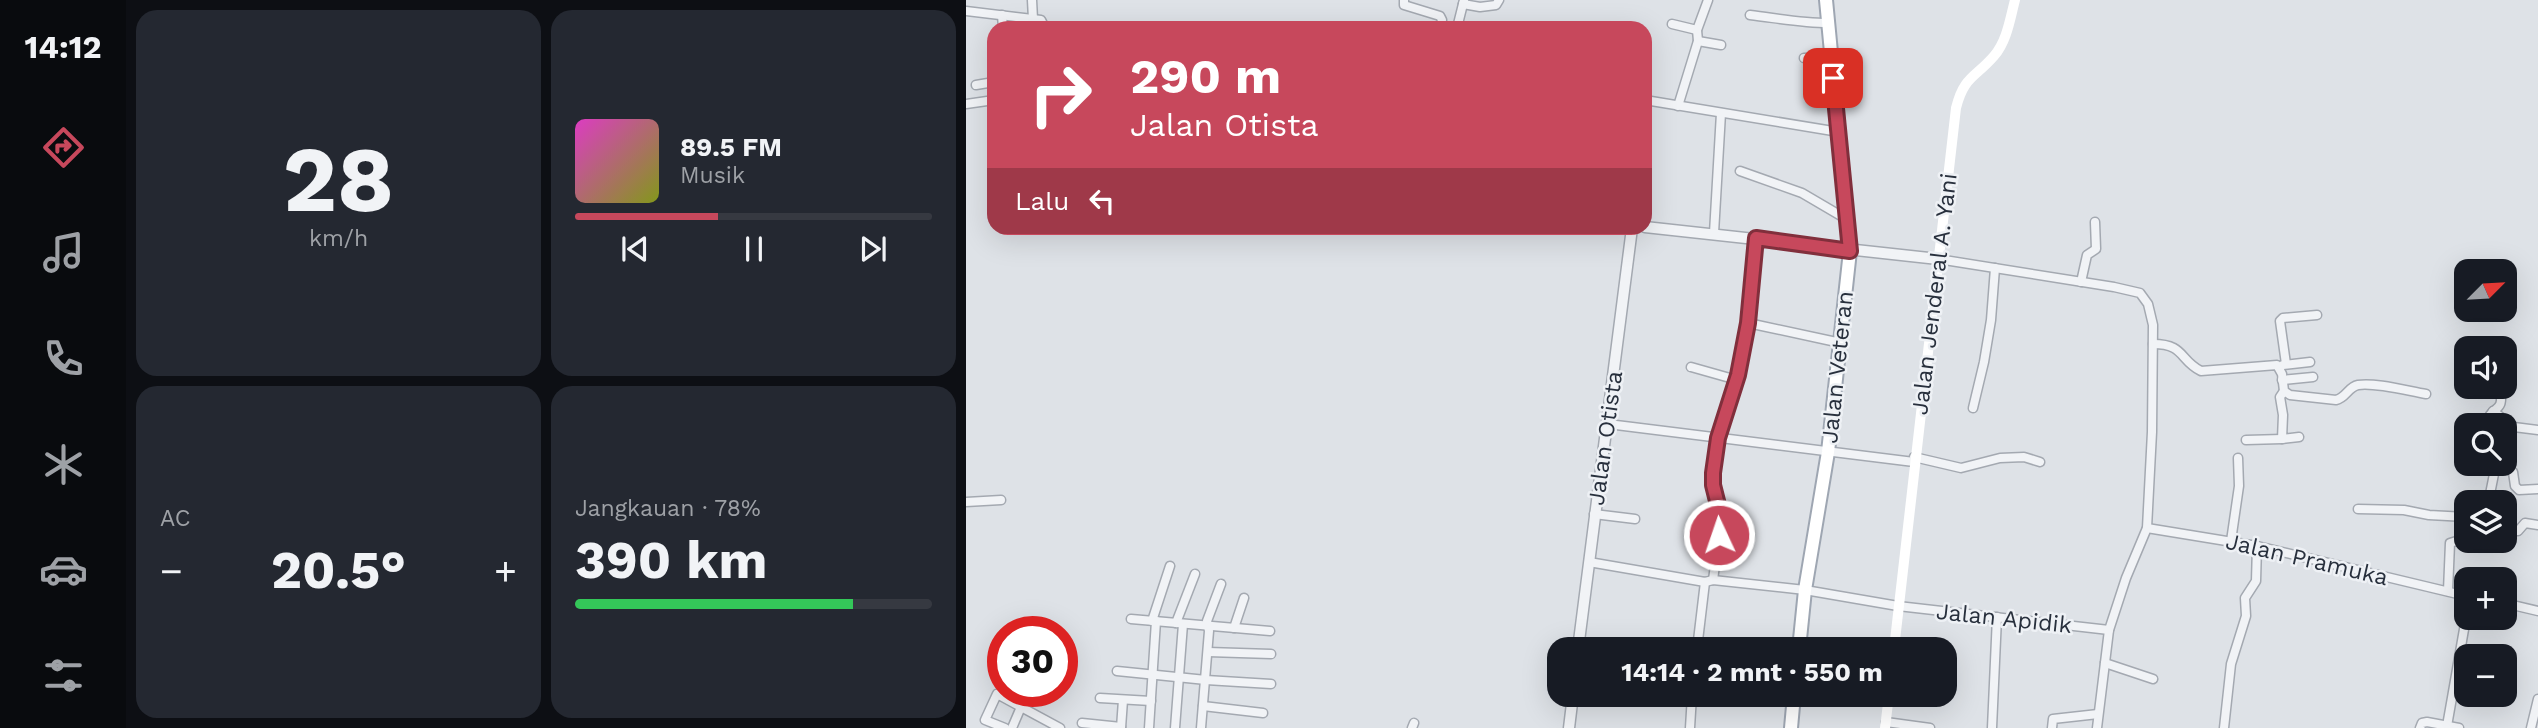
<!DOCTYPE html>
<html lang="id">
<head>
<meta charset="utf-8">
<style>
	body { margin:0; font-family:"Work Sans",sans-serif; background:#242831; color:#f1f3f6; height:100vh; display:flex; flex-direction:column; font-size:26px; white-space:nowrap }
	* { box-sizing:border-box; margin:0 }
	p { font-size:23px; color:#9ea1a6 }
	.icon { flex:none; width:38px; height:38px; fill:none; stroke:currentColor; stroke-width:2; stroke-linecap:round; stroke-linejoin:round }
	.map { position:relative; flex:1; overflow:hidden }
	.panel { display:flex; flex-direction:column; gap:10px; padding:10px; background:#0d0f14; width:840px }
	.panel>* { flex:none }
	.hud { position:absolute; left:21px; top:21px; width:665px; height:214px; border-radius:21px; box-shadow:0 7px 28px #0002; background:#c7485c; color:#fff; overflow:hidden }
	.needle { width:46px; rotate:66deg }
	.controls { position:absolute; left:1488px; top:259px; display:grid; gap:14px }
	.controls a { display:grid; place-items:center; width:63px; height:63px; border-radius:14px; background:#171b24; box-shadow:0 7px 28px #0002; font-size:35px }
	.speed { position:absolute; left:21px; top:616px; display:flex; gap:14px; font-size:35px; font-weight:700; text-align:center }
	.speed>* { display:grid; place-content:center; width:91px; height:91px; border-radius:50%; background:#171b24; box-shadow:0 7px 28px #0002; line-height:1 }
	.speed .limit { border:10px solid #d22; background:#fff; color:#111 }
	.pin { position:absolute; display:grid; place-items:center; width:60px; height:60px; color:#fff; margin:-30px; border-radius:14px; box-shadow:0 4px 10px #0006 }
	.me { position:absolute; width:77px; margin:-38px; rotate:357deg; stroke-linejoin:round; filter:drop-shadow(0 0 5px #0008) }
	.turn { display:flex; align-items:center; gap:24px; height:147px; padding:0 28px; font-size:32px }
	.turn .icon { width:91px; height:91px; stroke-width:2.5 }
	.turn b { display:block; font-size:49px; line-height:60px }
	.then { display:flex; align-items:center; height:66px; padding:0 28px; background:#0003; gap:14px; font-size:26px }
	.big { font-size:52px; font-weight:700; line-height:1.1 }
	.panel .tile { flex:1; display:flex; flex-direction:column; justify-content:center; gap:10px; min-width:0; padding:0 24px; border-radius:21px; background:#242831 }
	.panel .dial { align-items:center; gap:0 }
	.dial b { font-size:91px; line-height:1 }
	.song { display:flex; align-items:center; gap:21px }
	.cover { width:84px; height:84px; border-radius:10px; background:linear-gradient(135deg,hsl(310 70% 55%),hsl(70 70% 35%)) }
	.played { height:7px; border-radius:4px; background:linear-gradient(90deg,#c7485c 40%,#363941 40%) }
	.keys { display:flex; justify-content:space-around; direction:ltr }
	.heat { display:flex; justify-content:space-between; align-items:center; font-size:38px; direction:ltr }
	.charge { height:10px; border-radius:5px; background:linear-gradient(90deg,#34c759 78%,#363941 0) }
	.panel .tiles { flex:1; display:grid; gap:10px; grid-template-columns:repeat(2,1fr) }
	.trip { position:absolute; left:581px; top:637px; width:410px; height:70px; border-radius:21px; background:#171b24; box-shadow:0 7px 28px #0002; font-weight:700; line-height:70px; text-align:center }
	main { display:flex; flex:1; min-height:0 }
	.dock { display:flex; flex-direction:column; width:126px; justify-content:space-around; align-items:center; background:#090b0e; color:#9ea1a6 }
	.dock .icon { width:49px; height:49px }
	.dock .selected { color:#c7485c }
	.dock b { font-size:32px; color:#f1f3f6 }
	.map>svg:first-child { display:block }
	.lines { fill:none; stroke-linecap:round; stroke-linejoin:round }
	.minor-casing { stroke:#a4a9b1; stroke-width:11 }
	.tertiary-casing { stroke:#a4a9b1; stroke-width:13 }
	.primary-casing { stroke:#9ea6b2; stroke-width:16 }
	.minor { stroke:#f1f3f6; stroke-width:8 }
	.tertiary { stroke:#f1f3f6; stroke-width:10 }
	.secondary { stroke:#fff; stroke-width:10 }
	.primary { stroke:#fff; stroke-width:12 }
	.route-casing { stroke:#812f3c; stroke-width:18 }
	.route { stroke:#c7485c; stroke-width:12 }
	.labels { text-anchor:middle; stroke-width:5; stroke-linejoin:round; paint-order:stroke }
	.street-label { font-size:23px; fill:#28303d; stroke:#eef1f5 }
</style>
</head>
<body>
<main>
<nav class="dock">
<b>14:12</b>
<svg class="icon selected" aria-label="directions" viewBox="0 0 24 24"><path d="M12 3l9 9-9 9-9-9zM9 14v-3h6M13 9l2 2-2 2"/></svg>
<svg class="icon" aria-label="music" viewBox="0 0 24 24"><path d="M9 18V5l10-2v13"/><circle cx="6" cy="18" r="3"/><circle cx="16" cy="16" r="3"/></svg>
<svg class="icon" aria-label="phone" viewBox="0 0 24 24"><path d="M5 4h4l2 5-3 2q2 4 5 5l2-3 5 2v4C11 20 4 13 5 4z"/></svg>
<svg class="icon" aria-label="climate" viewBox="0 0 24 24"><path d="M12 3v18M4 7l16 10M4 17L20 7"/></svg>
<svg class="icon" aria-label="car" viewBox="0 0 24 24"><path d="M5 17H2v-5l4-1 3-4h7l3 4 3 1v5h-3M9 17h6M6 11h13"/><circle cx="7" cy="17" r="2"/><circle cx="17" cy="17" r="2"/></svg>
<svg class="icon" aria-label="filters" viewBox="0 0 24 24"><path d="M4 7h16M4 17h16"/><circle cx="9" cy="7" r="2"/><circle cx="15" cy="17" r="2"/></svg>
</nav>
<section class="panel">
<div class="tiles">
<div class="tile dial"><b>28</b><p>km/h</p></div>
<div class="tile">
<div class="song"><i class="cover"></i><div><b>89.5 FM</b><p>Musik</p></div></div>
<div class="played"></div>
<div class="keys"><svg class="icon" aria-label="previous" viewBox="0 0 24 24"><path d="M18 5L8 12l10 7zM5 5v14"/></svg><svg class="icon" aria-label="pause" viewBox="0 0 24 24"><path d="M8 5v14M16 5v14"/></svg><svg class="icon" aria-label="next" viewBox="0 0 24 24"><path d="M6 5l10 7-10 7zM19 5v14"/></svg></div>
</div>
<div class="tile"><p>AC</p>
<div class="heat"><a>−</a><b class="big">20.5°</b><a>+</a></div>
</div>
<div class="tile"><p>Jangkauan · 78%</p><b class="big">390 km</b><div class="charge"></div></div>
</div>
</section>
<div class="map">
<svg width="1572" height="728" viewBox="0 0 1572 728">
	<rect width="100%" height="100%" fill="#dee2e7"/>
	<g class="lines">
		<defs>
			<g id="minor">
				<polyline points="66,0 67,19"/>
				<polyline points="438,0 438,5 474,16 476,20 474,28"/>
				<polyline points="497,4 514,7 530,5 533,0"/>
				<polyline points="0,11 75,20 79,28"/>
				<polyline points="36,15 37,28"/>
				<path d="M784,15C810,18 835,23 862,23"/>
				<polyline points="706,24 731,30"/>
				<polyline points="491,28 498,0"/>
				<polyline points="732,41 755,45"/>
				<polyline points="838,58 865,57"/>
				<polyline points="10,85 28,82"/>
				<polyline points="679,100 873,132"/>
				<polyline points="0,104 28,100"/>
				<polyline points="712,106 732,41 731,30 742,0"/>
				<polyline points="679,125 681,100"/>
				<polyline points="774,171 836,193 882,220"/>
				<polyline points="748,233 755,113"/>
				<polyline points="972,259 1148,287 1174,293 1182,304 1187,325 1186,432 1181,528 1160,578 1143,630 1131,728"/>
				<polyline points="1115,282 1121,255 1130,249 1129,222"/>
				<polyline points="782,323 875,343"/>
				<polyline points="1517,342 1520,348"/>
				<path d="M1187,344C1219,344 1213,360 1235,371L1311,365L1316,374L1318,391L1324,395L1370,400C1380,398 1382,387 1392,385C1409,382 1442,391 1460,394"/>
				<polyline points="1320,364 1314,321 1317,318 1351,315"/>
				<polyline points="1317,365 1344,362"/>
				<polyline points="725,367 771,380"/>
				<polyline points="1316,380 1347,377"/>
				<polyline points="1318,391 1314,397 1317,415 1316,439 1333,437"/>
				<polyline points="1007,408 1018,362 1025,320 1029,268"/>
				<polyline points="1527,411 1548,427 1572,430"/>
				<polyline points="642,424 948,462"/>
				<path d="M1521,425C1523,403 1541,416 1533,387"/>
				<polyline points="1498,432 1500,433"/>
				<polyline points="1280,440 1316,439"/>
				<polyline points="948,457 995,468 1034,458 1058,457 1074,462"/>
				<polyline points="1530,466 1537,467 1547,472 1549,486 1553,490 1572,489"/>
				<polyline points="0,502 35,500"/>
				<polyline points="1516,502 1524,494 1530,464"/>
				<polyline points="1392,509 1438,510 1463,515 1500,517"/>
				<polyline points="628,514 669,519"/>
				<polyline points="1181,528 1291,546 1500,596"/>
				<polyline points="1538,531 1552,531 1559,523 1572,525"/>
				<polyline points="1265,541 1273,486 1272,458"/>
				<polyline points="623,562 739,582 747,580 839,590 932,606 1143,630"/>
				<polyline points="747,580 753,535 752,505 747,485 747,473 752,438 772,375 782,323 790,238"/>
				<polyline points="1482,591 1484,543 1500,538"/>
				<polyline points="1538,603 1572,611"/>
				<polyline points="165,619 304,631"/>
				<polyline points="186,621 204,566"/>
				<polyline points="210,623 229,574"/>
				<polyline points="268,628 278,598"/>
				<polyline points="731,649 739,582"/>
				<polyline points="242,652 305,654"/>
				<polyline points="1139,663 1187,679"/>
				<polyline points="151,671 240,680 305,684"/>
				<polyline points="134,698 185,701"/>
				<polyline points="237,706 297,713"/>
				<polyline points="920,722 964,728"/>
				<polyline points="116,723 155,727"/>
				<polyline points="1481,726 1500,618"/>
				<polyline points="39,728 19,720 31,694 94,728"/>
				<polyline points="46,728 55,707"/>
				<polyline points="155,728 157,700"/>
				<polyline points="183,728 190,621"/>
				<polyline points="209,728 217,624"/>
				<polyline points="235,728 243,631 241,621 255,584"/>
				<polyline points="446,728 448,723"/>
				<polyline points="724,728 726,695"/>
				<polyline points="1026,728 1031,617"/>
				<polyline points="1086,728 1087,719 1132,714"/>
				<polyline points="1258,728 1265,664 1280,616 1279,598 1290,581 1291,546"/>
				<polyline points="1454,728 1456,723 1461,722 1493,728"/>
				<polyline points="1565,728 1572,699"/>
			</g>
			<g id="tertiary">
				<polyline points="679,227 972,259"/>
				<polyline points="612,649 666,228"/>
				<polyline points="603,728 607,695"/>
			</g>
			<g id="primary">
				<polyline points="833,649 839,590 862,452 884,251 860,0"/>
				<polyline points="825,728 828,695"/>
			</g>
		</defs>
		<use href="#minor" class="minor-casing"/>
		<use href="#tertiary" class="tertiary-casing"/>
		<use href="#primary" class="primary-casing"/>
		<use href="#minor" class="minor"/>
		<use href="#tertiary" class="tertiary"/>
		<g class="secondary">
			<path d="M928,649L990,108C998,76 1009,78 1028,56C1041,41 1044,19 1049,0"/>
			<polyline points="919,728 923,695"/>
		</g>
		<use href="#primary" class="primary"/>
	</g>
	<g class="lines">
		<defs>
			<polyline id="route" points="753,535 752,505 747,485 747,473 752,438 772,375 782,323 790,238 884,251 867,78"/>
		</defs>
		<use href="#route" class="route-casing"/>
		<use href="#route" class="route"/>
	</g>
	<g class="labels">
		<g class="street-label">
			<text transform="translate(968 294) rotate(-83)" y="8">Jalan Jenderal A. Yani</text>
			<text transform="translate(871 367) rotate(-84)" y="8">Jalan Veteran</text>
			<text transform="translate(639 438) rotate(-82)" y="8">Jalan Otista</text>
			<text transform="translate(1341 559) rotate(13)" y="8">Jalan Pramuka</text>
			<text transform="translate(1038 618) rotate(6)" y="8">Jalan Apidik</text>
		</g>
	</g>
</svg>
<div class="controls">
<a><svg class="needle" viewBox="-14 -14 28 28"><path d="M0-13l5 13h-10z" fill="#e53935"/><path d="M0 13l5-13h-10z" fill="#9ea1a6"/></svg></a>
<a><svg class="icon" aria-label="sound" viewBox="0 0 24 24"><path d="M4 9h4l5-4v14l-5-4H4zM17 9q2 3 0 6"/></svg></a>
<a><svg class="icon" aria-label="search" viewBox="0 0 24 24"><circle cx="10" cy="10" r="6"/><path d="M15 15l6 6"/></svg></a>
<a><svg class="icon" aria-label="layers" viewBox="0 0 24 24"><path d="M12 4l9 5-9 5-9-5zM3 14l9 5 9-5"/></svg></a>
<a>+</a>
<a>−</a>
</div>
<div class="speed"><div class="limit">30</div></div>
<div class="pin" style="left:867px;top:78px;background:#d93025"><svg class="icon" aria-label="arrive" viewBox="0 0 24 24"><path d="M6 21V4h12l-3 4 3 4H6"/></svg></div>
<svg class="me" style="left:753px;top:535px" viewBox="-20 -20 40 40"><circle r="17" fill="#c7485c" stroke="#fff" stroke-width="3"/><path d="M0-11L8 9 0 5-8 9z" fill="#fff"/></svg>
<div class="trip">14:14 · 2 mnt · 550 m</div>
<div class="hud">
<div class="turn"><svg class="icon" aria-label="right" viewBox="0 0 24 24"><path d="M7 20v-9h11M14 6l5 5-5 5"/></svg><div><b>290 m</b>Jalan Otista</div></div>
<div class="then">Lalu<svg class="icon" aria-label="left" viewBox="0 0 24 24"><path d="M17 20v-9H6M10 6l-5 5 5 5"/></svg></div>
</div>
</div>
</main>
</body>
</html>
